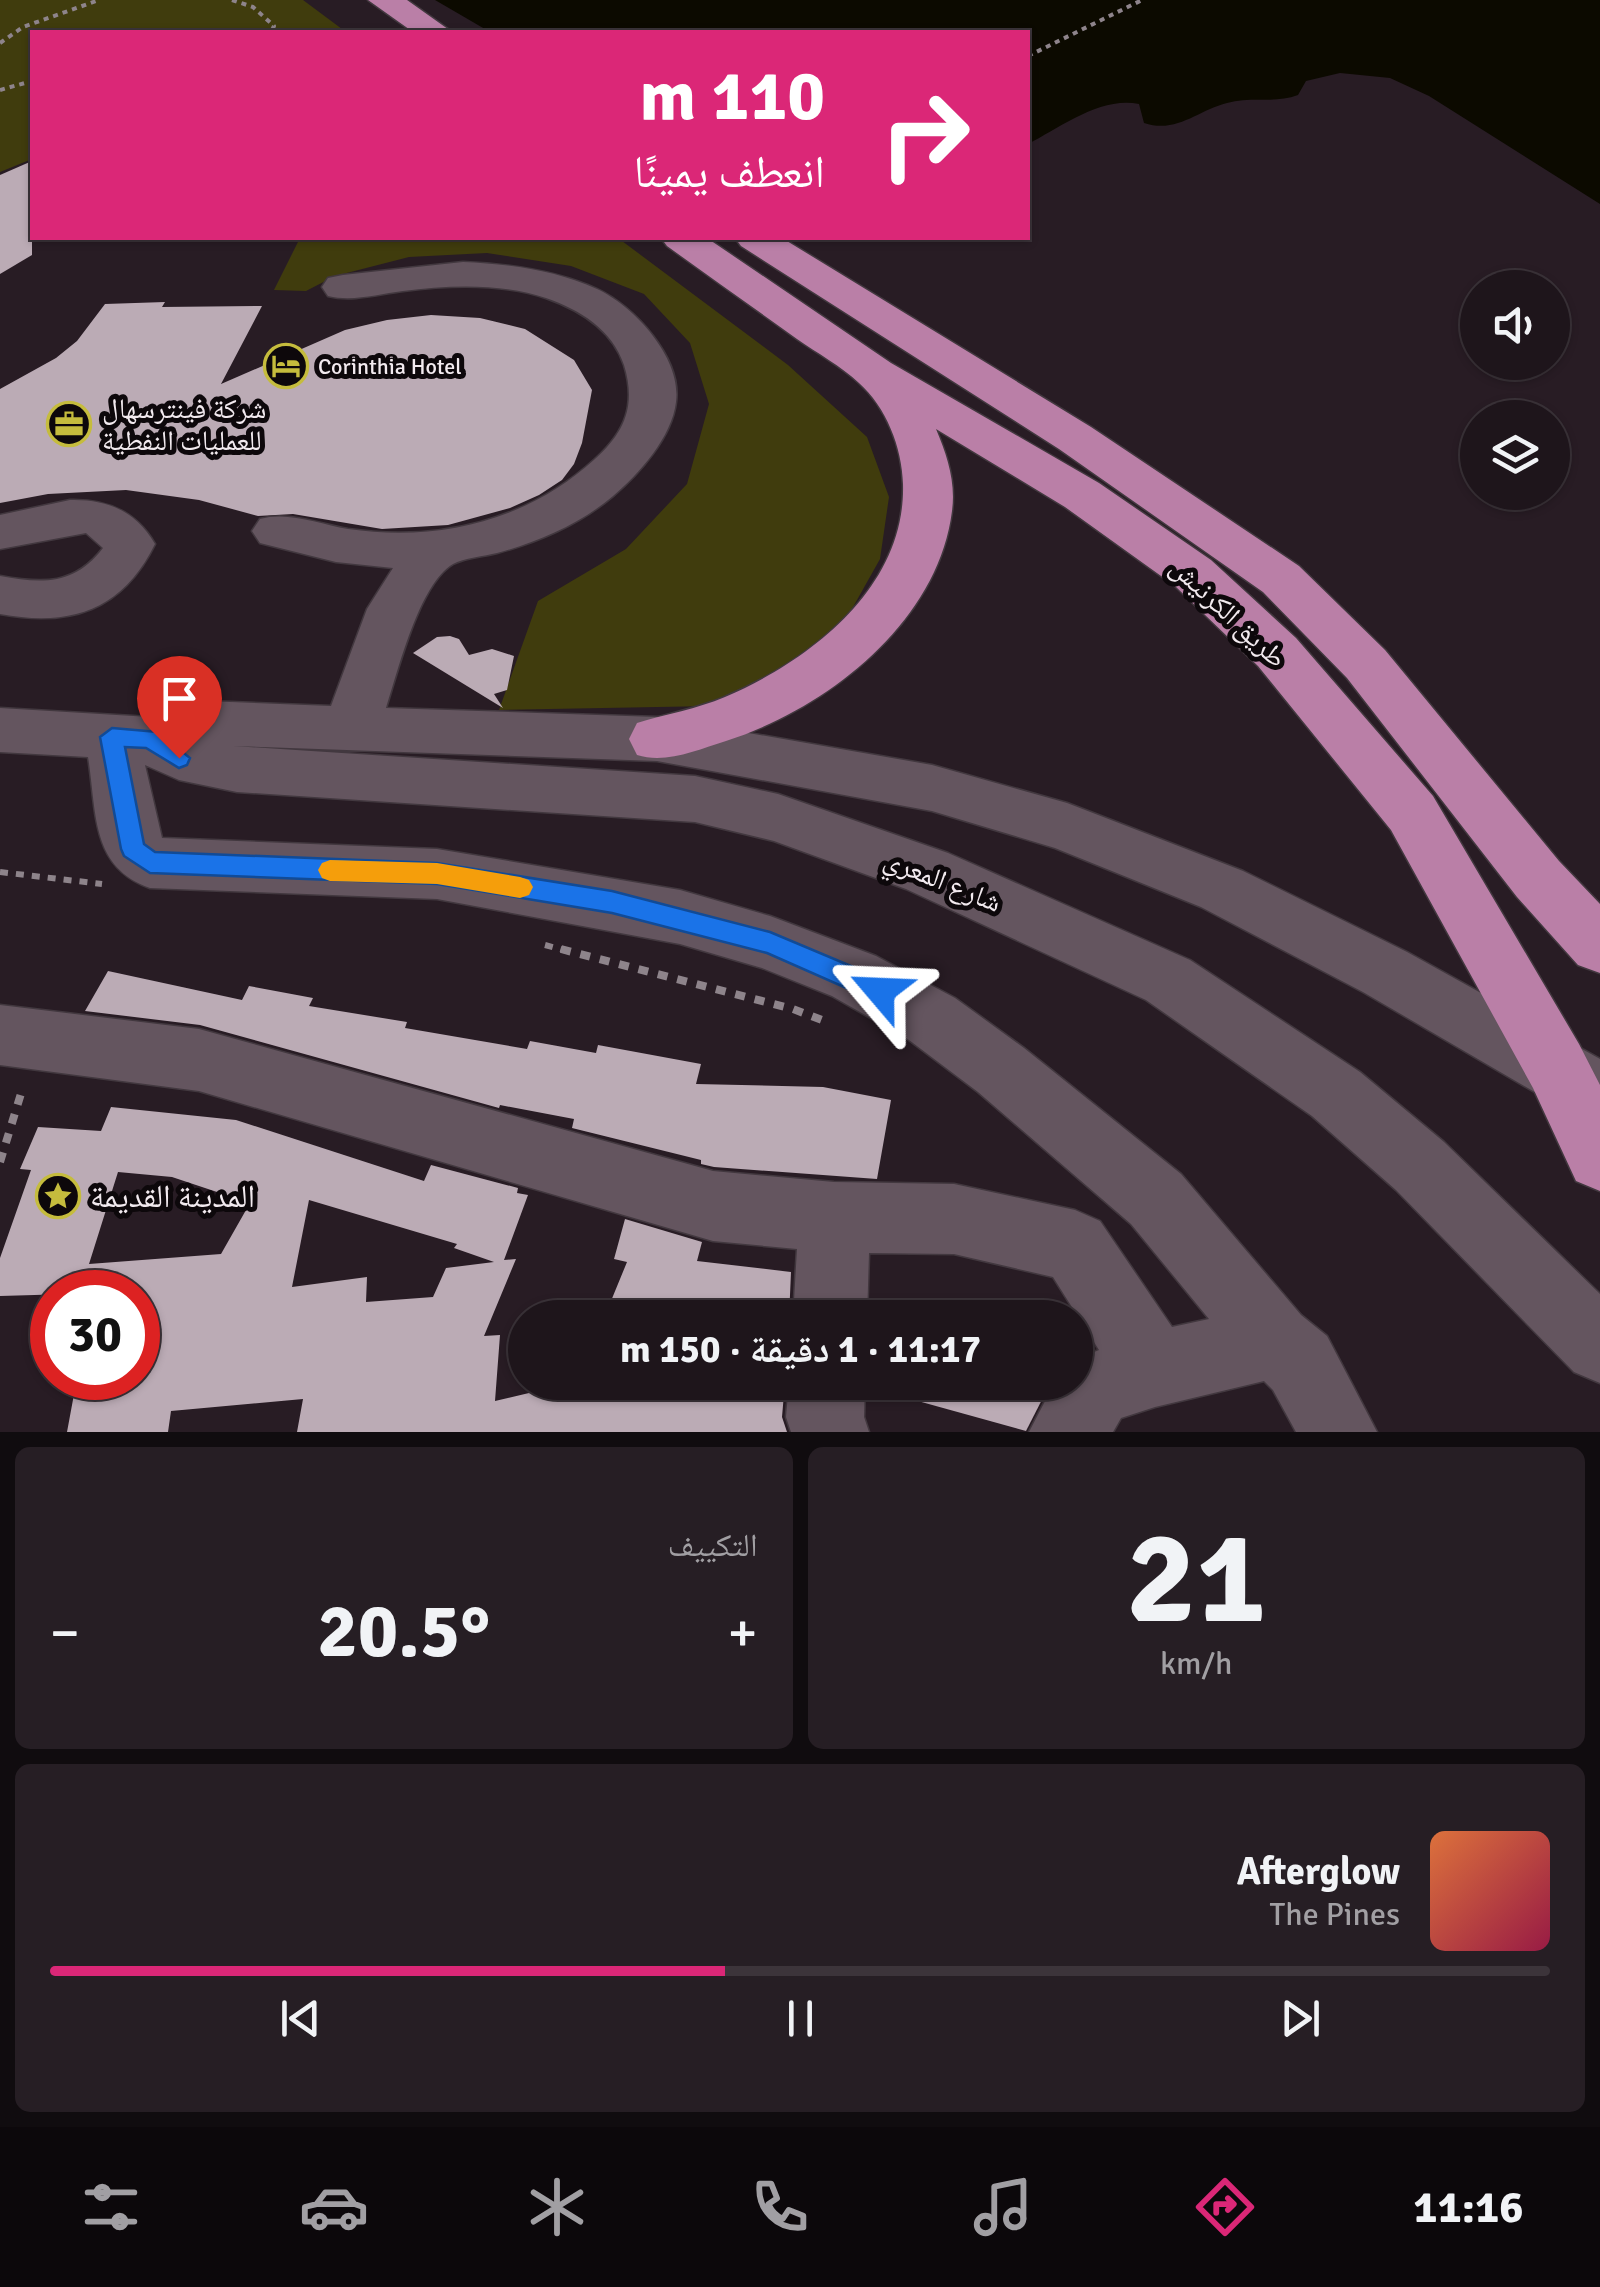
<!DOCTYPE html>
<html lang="ar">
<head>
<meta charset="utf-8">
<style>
	body { margin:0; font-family:Signika,"Noto Naskh Arabic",sans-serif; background:#261e24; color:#f1f3f6; direction:rtl; height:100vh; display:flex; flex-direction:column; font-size:38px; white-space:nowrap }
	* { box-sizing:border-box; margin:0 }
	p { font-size:32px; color:#a19fa3 }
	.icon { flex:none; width:55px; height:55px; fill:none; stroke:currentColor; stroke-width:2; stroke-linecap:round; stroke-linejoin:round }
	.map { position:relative; height:1432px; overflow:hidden; direction:ltr }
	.drawer { display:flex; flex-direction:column; gap:15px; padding:15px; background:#100c0f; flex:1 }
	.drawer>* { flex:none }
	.hud { position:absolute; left:30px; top:30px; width:1000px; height:210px; border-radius:0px; box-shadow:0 2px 8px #0004,0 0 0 2px #3c343a; direction:rtl; background:#db2777; color:#fff; overflow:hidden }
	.controls { position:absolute; left:1460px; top:270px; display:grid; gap:20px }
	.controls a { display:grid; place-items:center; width:110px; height:110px; border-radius:50%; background:#1e151b; box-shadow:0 2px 8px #0004,0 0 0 2px #3c343a; font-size:50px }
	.speed { position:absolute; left:30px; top:1270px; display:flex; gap:20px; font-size:50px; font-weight:700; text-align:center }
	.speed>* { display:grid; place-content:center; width:130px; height:130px; border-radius:50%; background:#1e151b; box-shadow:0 2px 8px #0004,0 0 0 2px #3c343a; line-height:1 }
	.speed .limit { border:15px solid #d22; background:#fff; color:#111 }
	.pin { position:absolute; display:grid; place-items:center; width:85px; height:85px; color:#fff; margin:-102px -42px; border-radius:50% 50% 50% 0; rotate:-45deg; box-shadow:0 0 10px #0007 }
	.pin .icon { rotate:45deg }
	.me { position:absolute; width:110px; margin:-55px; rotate:296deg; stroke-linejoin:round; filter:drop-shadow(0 0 8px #0008) }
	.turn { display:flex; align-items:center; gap:35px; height:210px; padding:0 40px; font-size:45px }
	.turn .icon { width:130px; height:130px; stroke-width:2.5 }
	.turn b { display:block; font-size:70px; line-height:85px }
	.big { font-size:75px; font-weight:700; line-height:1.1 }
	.drawer .tile { flex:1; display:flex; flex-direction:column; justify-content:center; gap:15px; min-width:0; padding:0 35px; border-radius:15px; background:#261e24 }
	.drawer .dial { align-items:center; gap:0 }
	.dial b { font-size:130px; line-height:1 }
	.song { display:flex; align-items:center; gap:30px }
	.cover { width:120px; height:120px; border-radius:15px; background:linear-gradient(135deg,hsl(20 70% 55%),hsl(340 70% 35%)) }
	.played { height:10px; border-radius:5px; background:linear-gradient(90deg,#db2777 45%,#3c343a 45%) }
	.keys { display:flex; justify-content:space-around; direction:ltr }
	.heat { display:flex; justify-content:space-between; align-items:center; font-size:55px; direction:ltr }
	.drawer .tiles { flex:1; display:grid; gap:15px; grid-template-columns:1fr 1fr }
	.tile:last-child { grid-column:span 2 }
	.trip { position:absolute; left:508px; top:1300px; width:585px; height:100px; border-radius:50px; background:#1e151b; box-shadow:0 2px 8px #0004,0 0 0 2px #3c343a; font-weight:700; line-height:100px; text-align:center; direction:rtl }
	.dock { display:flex; height:160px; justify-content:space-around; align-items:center; background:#0c080b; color:#a19fa3 }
	.dock .icon { width:70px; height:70px }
	.dock .selected { color:#db2777 }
	.dock b { font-size:45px; color:#f1f3f6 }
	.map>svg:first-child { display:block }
	.green { fill:#403c0d }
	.water { fill:#0c0a00 }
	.building { fill:#bbabb5; fill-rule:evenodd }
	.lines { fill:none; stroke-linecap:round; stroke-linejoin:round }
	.minor-casing { stroke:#42383f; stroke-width:3 }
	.highway-casing { stroke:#42383f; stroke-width:3 }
	.path-far2 { stroke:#8e848b; stroke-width:4; stroke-dasharray:5 5; stroke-linecap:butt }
	.path-far1 { stroke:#8e848b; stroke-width:6; stroke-dasharray:8 8; stroke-linecap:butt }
	.path { stroke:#8e848b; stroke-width:8; stroke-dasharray:10 10; stroke-linecap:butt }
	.minor { fill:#64555f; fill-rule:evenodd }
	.highway { fill:#ba7fa7; fill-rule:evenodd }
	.route { fill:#1a73e8; stroke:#114b97; stroke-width:2.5 }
	.slow { fill:#f59e0b }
	.labels { text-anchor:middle; stroke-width:10; stroke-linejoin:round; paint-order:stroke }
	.far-poi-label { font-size:22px; fill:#f2eaef; stroke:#0d080b; text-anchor:start }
	.poi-label { font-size:28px; fill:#f2eaef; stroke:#0d080b; text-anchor:start }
	.street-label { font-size:28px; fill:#f2eaef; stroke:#0d080b }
	.near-poi-label { font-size:32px; fill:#f2eaef; stroke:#0d080b; text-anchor:start }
</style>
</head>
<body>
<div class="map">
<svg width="1600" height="1432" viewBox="0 0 1600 1432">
	<rect width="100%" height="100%" fill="#281c24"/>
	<g class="green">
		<polygon points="0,0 303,0 346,32 32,32 32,159 0,172"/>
		<polygon points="300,238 618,238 788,365 867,437 889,497 880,559 848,616 792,669 712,706 499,710 538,601 626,549 687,484 709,404 690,343 644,294 571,266 487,253 409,257 335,276 306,291 274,290"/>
	</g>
	<path class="water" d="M435,0H1600V204L1429,96L1390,78L1340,73L1306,81L1298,95C1275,104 1251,96 1227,103C1198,110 1177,134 1144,123L1139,104C1101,96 1061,127 1028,144V32H490Z"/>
	<g class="building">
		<polygon points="32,161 32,255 0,274 0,175"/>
		<polygon points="165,302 162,307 262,306 221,384 345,330 387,320 431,315 480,318 525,329 574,360 592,390 582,443 574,464 562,480 539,495 510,508 448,525 382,529 293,514 258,516 199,500 126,490 48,494 0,503 0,389 56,358 77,341 105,304"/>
		<polygon points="450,636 459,639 469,655 492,649 514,656 507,690 494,694 503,708 413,653 437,637"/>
		<polygon points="108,971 242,1000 249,986 313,998 309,1006 407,1022 405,1028 527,1049 530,1041 596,1053 598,1045 701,1064 696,1084 823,1087 891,1100 877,1179 714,1167 701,1164 701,1160 572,1128 574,1119 500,1105 499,1108 200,1025 85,1011"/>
		<path d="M111,1107L236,1120L424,1181L431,1165L518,1188L517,1193L528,1195L504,1260L516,1259L484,1336L500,1335L495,1401L550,1388V1391L607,1382H785L782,1417L787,1432H297L303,1399L171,1411L168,1432H67L77,1378H138V1292L0,1296V1258L31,1170L20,1169L38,1127L101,1131ZM118,1172L172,1177L250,1203L221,1254L89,1264ZM309,1200L457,1244L454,1248L494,1262L446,1268L433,1297L366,1302L367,1277L292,1287Z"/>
		<polygon points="625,1219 702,1242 697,1261 791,1272 789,1318 604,1318 627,1262 614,1259"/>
		<polygon points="891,1382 1051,1382 1026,1431 889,1393"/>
	</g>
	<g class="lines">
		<defs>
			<g id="minor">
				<path d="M463,262C508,264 555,270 597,289C634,306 682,358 676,402C672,437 639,474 613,496C580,524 538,542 497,553C485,556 463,558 453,564C419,584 398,671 386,708L657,717L932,765L1067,803L1243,871L1407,952L1600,1059V1126L1576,1116L1363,992L1201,907L1055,848L932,811L657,761L233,746L695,776L778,794L948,853L1190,960L1360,1072L1444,1142L1600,1294V1383L1574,1372L1396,1190L1312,1116L1146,1000L906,889L774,841L695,822L237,792L179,780L145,765L162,838L437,849L680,890L770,916L876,956L955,998L1024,1048L1181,1174L1301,1315L1327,1336L1377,1432H1296L1273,1390L1264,1381L1155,1407L1121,1418L1113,1432H1029L1055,1382H1075V1360L1099,1350L1053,1277L954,1254L869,1253L867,1318H793L797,1249L713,1241L199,1091L0,1065V1005L199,1029L713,1171L834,1182L954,1184L1075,1210L1100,1221L1172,1327L1209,1319L1131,1224L978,1092L909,1040L832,996L762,968L680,944L437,899L150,888C90,867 97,812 88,757L0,752V708L150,717L205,701L331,706L367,609L393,568L336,562L260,543L252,531L260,519C288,511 319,524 348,529C439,542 527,521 595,459C626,431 636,404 624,365C612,329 580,310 546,298C502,283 449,285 403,291C378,294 353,302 328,296L322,287L328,278L343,275Z"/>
				<path d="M70,500C107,499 136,511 155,544C122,611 70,627 0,614V576C43,584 75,585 103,548L86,533L0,549V515Z"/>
				<polygon points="789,1382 865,1382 864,1417 869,1432 791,1432 786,1417"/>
			</g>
			<g id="highway">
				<polygon points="368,0 407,0 452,32 413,32"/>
				<path d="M661,238H707L891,363L1099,483L1211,560L1296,638L1433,796L1579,1044L1600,1085V1191L1576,1181L1533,1088L1391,830L1258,666L1175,586L1065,507L936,429C947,455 956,482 952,511C938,623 826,709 726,741C697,750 666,764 637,755L629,739L637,723C666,714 697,709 725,697C811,660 906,587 903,484C902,447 886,407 859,383C841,366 817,353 797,339C754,308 710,277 667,246Z"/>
				<polygon points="735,238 782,238 1091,427 1299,566 1385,650 1559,861 1600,904 1600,973 1578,965 1517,897 1347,678 1263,592 1059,449 741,246"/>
			</g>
		</defs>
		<use href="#minor" class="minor-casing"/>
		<use href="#highway" class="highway-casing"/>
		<g class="path-far2">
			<polyline points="232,0 253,7 274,26 271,32"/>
			<polyline points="0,43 23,27 99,0"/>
			<polyline points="1028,56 1142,0"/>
			<polyline points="0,90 32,81"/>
		</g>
		<g class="path-far1">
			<polyline points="0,872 102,884"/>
			<polyline points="545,945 571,952"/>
		</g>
		<g class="path">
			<polyline points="561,949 793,1009 827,1022"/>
			<polyline points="0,1162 23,1087"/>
		</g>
		<use href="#minor" class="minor"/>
		<use href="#highway" class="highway"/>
	</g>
	<polygon class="route" points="112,728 158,732 190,758 187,765 179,768 146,748 125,747 144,844 155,852 437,863 612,891 770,932 889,982 893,991 889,999 880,1003 767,953 612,913 437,884 150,873 124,856 121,849 100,737"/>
	<polygon class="slow" points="330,860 437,863 520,877 529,880 533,887 529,895 520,898 437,884 330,881 322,878 318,870 322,863"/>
	<defs>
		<symbol id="hotel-ring" viewBox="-11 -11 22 22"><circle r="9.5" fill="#0d080b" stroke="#c5bc3d" stroke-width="1.5"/><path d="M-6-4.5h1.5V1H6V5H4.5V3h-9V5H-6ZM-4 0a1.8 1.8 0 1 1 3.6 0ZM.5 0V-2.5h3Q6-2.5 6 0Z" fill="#c5bc3d"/></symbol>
		<symbol id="office-ring" viewBox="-11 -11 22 22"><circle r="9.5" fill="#0d080b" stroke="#c5bc3d" stroke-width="1.5"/><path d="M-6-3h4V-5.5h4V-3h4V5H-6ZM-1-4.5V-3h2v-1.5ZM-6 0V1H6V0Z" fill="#c5bc3d"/></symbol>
		<symbol id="sight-ring" viewBox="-11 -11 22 22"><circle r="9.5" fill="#0d080b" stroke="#c5bc3d" stroke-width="1.5"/><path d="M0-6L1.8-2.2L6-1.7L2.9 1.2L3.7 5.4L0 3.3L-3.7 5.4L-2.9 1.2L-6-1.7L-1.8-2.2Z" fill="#c5bc3d"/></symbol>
	</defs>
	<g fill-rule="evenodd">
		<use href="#hotel-ring" x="261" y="341" width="50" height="50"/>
		<use href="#office-ring" x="44" y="399" width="50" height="50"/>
		<use href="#sight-ring" x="33" y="1171" width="50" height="50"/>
	</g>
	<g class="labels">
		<g class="far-poi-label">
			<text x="318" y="374">Corinthia Hotel</text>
		</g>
		<g class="poi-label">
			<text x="102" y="418">شركة فينترسهال<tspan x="102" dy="32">للعمليات النفطية</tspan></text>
		</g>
		<g class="street-label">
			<text transform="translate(1229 612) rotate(43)" y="10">طريق الكرنيش</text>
			<text transform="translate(943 880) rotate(22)" y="10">شارع المعري</text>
		</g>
		<g class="near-poi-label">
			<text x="90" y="1207">المدينة القديمة</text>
		</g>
	</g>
</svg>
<div class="controls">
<a><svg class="icon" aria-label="sound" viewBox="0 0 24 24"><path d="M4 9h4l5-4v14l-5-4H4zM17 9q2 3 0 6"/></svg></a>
<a><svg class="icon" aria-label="layers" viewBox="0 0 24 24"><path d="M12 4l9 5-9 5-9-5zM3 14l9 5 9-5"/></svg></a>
</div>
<div class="speed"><div class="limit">30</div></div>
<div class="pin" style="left:179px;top:758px;background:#d93025"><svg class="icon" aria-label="arrive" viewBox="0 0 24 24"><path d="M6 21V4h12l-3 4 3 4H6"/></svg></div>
<svg class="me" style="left:880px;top:991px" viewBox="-20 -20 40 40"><path d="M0-17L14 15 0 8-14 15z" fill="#1a73e8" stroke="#fff" stroke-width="4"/></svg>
<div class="trip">11:17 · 1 دقيقة · 150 m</div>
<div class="hud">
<div class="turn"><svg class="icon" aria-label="right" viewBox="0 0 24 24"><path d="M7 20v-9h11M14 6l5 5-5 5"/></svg><div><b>110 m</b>انعطف يمينًا</div></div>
</div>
</div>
<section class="drawer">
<div class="tiles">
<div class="tile dial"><b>21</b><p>km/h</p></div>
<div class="tile"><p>التكييف</p>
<div class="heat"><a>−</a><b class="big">20.5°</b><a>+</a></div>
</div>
<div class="tile">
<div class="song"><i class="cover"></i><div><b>Afterglow</b><p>The Pines</p></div></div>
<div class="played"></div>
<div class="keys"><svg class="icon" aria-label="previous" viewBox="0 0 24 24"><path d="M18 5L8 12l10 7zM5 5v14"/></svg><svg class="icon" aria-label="pause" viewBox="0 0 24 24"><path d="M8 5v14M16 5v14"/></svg><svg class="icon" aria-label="next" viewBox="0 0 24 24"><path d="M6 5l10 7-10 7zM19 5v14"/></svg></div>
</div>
</div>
</section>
<nav class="dock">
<b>11:16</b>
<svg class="icon selected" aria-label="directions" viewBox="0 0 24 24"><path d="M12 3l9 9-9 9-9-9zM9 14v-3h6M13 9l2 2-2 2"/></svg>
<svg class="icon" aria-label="music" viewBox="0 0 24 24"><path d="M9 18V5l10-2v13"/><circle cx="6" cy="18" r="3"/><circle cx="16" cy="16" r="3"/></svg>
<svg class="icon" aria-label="phone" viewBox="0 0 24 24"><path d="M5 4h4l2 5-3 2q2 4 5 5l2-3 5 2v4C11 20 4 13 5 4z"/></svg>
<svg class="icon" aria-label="climate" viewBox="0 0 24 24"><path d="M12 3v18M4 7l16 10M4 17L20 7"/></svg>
<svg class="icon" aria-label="car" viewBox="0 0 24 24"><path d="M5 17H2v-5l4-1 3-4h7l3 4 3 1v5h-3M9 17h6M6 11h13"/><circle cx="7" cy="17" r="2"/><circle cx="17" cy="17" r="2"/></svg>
<svg class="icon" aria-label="filters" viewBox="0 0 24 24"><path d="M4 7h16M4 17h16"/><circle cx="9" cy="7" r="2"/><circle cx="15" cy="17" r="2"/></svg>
</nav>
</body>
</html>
